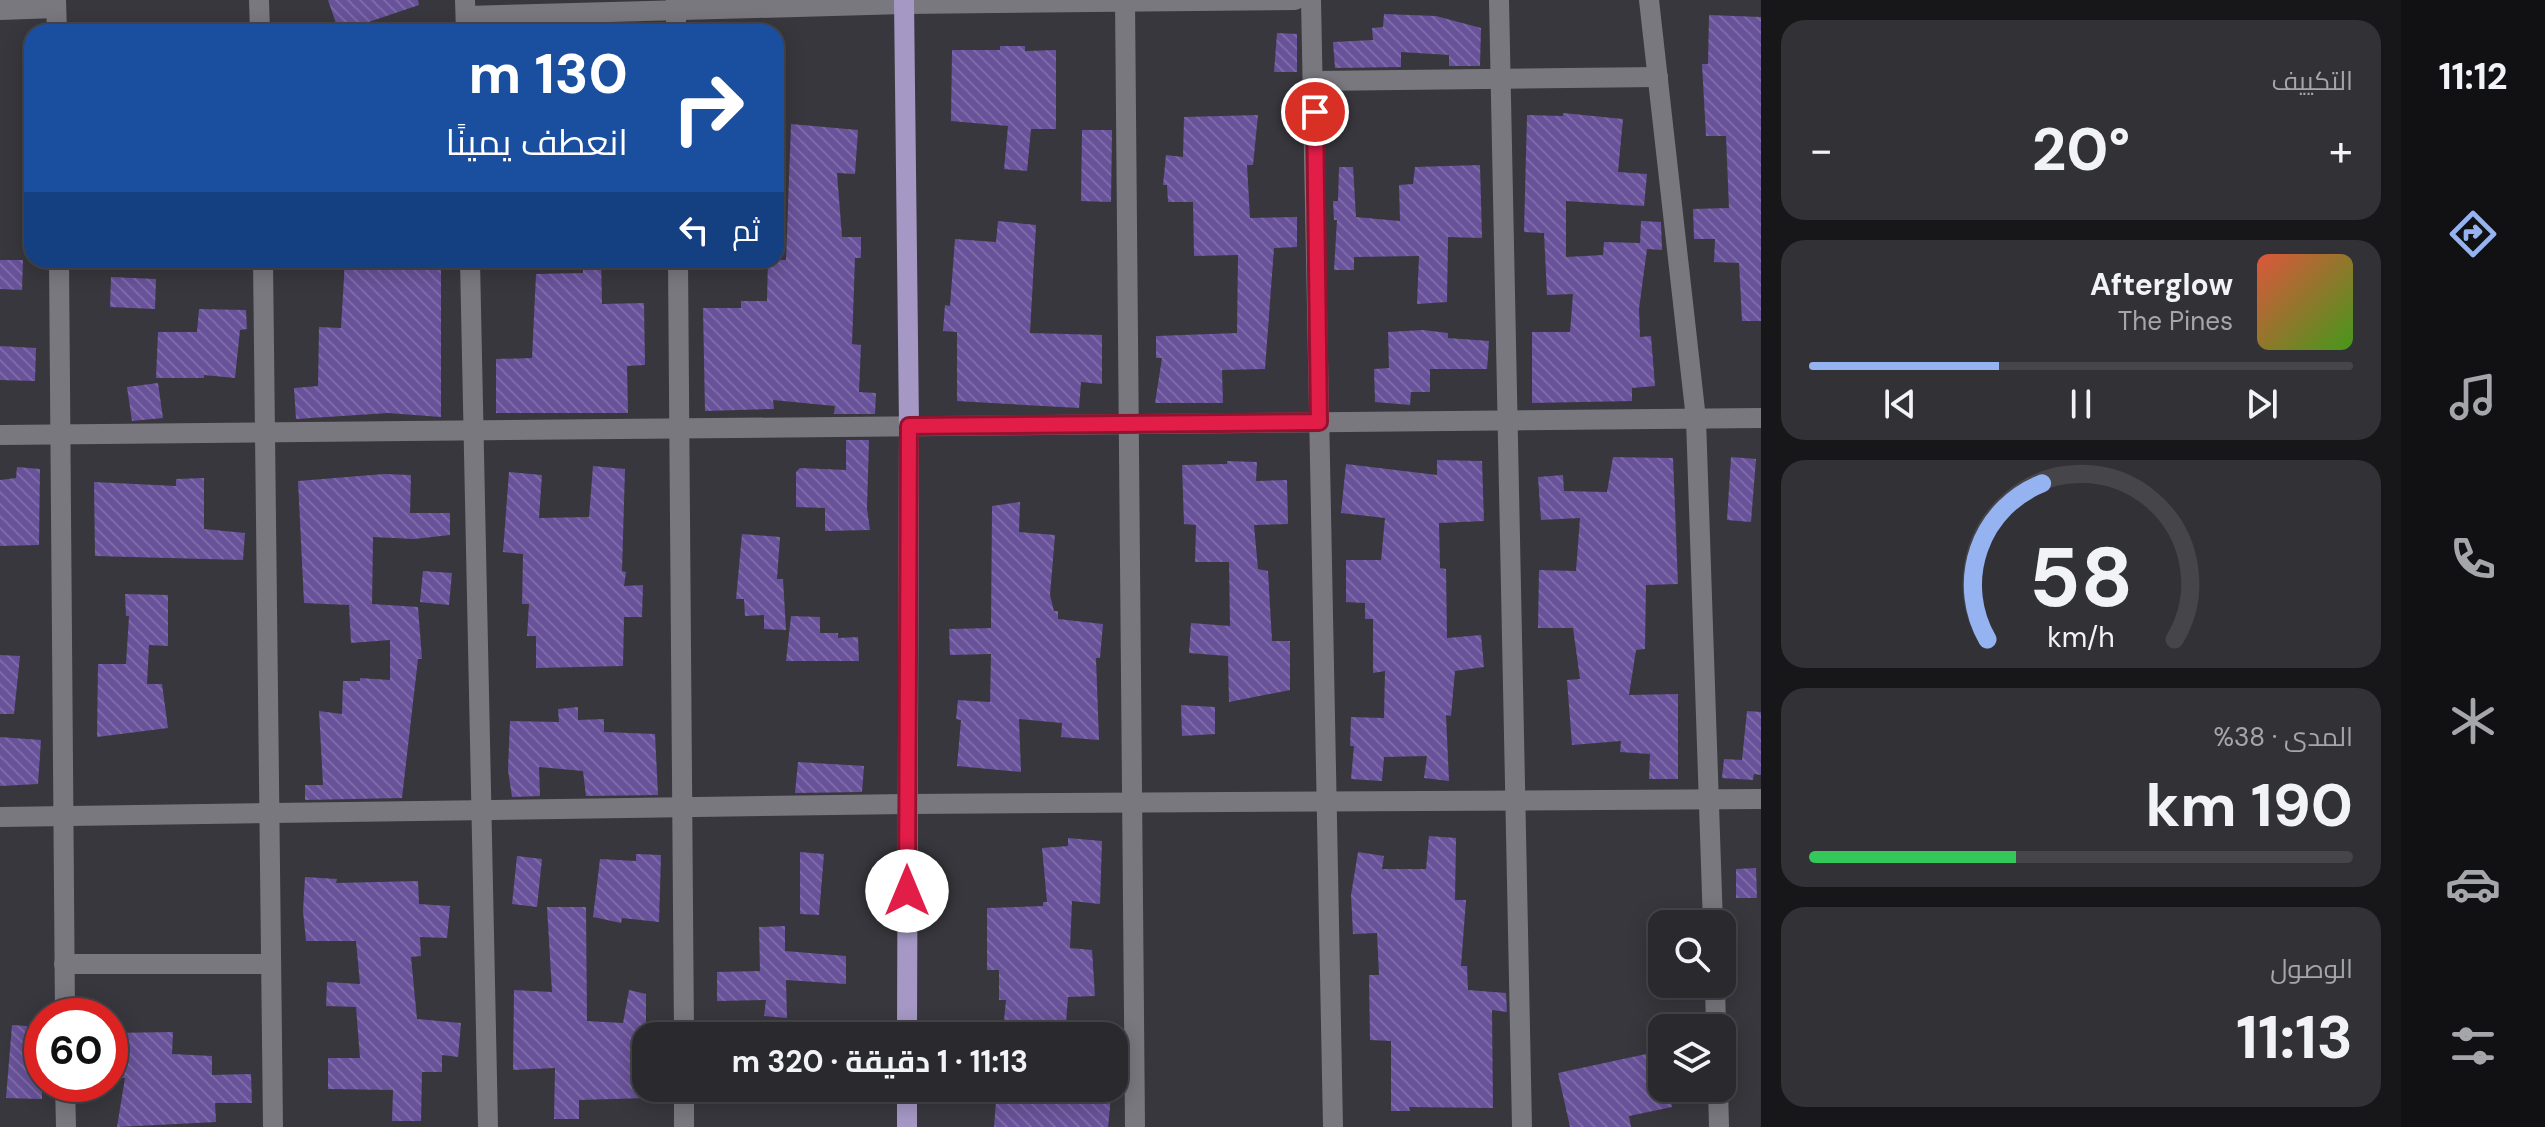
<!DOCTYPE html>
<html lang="ar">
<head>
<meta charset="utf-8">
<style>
	body { margin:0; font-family:"DM Sans",Cairo,sans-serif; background:#323136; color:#f1f3f6; direction:rtl; height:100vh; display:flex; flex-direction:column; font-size:30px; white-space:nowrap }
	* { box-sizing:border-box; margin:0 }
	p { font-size:26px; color:#a5a6aa }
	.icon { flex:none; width:44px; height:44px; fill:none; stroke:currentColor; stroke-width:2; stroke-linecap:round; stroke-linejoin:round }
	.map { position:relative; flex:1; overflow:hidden; direction:ltr }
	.sheet { display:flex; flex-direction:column; gap:20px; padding:20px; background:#171719; width:640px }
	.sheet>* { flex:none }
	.banner { position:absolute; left:24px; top:24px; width:760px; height:244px; border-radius:24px; box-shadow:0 4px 20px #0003,0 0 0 2px #46454a; direction:rtl; background:#1a4fa0; color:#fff; overflow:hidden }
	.fabs { position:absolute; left:1648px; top:910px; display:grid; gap:16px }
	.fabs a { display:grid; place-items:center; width:88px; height:88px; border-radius:16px; background:#2a292e; box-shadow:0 4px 20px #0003,0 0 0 2px #46454a; font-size:40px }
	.speed { position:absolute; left:24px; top:998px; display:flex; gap:16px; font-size:40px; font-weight:700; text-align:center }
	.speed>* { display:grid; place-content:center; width:104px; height:104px; border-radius:50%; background:#2a292e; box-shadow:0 4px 20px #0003,0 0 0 2px #46454a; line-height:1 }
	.speed .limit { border:12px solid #d22; background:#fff; color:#111 }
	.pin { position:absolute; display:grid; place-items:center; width:68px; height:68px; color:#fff; margin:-34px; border:4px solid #fff; border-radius:50%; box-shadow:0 2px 8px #0007 }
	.me { position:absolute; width:88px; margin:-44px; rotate:0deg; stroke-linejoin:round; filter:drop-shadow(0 0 6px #0008) }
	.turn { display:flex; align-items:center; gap:28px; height:168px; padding:0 24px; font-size:36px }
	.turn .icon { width:104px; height:104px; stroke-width:2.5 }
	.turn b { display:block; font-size:56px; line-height:68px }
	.then { display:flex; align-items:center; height:76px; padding:0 24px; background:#0003; gap:16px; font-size:30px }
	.big { font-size:60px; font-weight:700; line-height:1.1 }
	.sheet .tile { flex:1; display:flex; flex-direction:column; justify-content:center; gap:12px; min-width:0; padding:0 28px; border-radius:24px; background:#323136 }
	.sheet .dial { align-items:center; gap:0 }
	.dial svg { height:208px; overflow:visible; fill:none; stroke:#46454a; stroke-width:7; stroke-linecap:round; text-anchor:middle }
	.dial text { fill:#f1f3f6; stroke:none }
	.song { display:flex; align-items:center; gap:24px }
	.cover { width:96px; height:96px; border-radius:12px; background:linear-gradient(135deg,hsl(10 70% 55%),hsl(100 70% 35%)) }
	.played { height:8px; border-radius:4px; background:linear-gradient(90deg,#95b2f1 35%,#46454a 35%) }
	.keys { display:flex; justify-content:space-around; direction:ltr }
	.heat { display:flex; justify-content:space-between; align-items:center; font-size:44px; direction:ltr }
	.charge { height:12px; border-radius:6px; background:linear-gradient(90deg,#34c759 38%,#46454a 0) }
	.trip { position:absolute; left:632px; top:1022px; width:496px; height:80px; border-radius:24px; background:#2a292e; box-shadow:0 4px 20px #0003,0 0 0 2px #46454a; font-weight:700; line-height:80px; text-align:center; direction:rtl }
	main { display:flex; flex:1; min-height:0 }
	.tabs { display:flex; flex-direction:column; width:144px; justify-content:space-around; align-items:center; background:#111012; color:#a5a6aa }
	.tabs .icon { width:56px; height:56px }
	.tabs .active { color:#95b2f1 }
	.tabs b { font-size:36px; color:#f1f3f6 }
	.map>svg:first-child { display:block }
	.building { fill:url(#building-back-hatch) }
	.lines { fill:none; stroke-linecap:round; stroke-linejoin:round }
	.minor { stroke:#7a787f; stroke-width:20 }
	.major { stroke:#a598c5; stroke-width:20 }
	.route-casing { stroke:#92132f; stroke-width:20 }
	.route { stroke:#e11d48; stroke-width:14 }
</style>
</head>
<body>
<main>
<nav class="tabs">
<b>11:12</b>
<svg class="icon active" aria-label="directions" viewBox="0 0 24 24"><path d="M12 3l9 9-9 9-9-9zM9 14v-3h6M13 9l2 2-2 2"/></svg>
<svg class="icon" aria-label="music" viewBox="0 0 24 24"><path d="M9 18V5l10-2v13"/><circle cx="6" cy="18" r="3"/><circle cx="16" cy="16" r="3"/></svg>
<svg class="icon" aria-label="phone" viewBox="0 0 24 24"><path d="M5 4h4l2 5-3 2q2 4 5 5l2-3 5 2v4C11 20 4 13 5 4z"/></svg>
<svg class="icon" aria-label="climate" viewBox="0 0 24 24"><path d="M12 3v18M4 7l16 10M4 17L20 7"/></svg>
<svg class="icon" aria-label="car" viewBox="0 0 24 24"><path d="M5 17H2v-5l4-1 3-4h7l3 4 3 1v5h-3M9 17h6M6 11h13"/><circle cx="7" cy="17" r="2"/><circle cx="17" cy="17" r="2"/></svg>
<svg class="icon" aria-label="filters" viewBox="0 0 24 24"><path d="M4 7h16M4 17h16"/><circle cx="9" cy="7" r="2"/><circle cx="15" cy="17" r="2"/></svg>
</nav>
<section class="sheet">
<div class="tile"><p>التكييف</p>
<div class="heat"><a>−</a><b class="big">20°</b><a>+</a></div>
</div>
<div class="tile">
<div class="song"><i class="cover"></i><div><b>Afterglow</b><p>The Pines</p></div></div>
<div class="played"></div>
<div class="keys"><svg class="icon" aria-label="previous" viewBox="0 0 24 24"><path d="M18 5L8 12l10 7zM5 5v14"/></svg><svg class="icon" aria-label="pause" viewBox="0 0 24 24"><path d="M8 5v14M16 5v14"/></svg><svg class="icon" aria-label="next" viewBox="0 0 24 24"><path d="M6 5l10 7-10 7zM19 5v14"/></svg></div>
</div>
<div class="tile dial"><svg viewBox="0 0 100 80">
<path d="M14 69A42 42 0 1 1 86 69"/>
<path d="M14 69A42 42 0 0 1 35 9" stroke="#95b2f1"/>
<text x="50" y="56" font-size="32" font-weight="700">58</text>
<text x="50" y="72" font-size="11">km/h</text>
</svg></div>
<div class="tile"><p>المدى · 38%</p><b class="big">190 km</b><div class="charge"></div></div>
<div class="tile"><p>الوصول</p><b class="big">11:13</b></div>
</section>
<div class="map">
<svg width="1761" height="1127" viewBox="0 0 1761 1127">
	<defs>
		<pattern id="building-back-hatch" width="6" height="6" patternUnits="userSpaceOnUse" patternTransform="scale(2)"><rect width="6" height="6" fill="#685299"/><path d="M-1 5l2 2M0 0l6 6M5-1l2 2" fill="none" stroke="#7d6aa6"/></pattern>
	</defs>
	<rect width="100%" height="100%" fill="#38373d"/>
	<g class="building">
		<polygon points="328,0 418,0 419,5 339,32"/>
		<polygon points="1384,14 1436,16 1481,28 1480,66 1449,66 1449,55 1401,52 1401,67 1335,68 1333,42 1373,40 1372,28 1383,27"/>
		<polygon points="1709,15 1761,17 1761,321 1742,321 1739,263 1714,262 1715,239 1694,239 1693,209 1729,208 1726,136 1706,136 1702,64 1708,64"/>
		<polygon points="1277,33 1297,34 1297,72 1274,72"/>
		<polygon points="1000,46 1025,46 1025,51 1056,50 1056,129 1031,129 1027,171 1004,169 1008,126 951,121 952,50 1000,50"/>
		<polygon points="1563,113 1623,119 1618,172 1647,174 1644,206 1566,201 1566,257 1603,255 1604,242 1640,243 1641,221 1661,222 1662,250 1647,249 1639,309 1640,337 1651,336 1655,386 1632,388 1632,401 1532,403 1532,332 1570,332 1573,294 1547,295 1544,233 1524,232 1527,115 1563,116"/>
		<polygon points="1258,115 1253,165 1247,165 1250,218 1297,217 1297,247 1274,248 1265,369 1222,370 1223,403 1155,403 1162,358 1156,358 1156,336 1237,333 1238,255 1194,256 1193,202 1168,202 1167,185 1163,185 1166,155 1183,157 1184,117"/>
		<polygon points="791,124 858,130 855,174 837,173 842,237 861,237 861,258 855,258 852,344 861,345 859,392 876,393 875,414 834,414 835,406 773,400 774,409 705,411 703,308 741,308 741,301 767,301 768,260 786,260"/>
		<polygon points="1082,130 1112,130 1111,202 1081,201"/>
		<polygon points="1480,165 1482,238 1448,237 1447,302 1417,304 1419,256 1354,257 1354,270 1334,270 1337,220 1334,220 1333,201 1338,201 1339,167 1353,167 1356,217 1400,221 1399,185 1413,184 1415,167"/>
		<polygon points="998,221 1036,225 1030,333 1102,335 1102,384 1081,382 1079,408 957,401 957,332 943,331 945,305 950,306 955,239 996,242"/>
		<polygon points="0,260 23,260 22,290 0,289"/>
		<polygon points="345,260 394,260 394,267 441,270 441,417 388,413 296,419 294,388 318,386 319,327 341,328"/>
		<polygon points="583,260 601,260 602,304 644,303 645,365 627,366 628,413 496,413 496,359 532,358 536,274 583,273"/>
		<polygon points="111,277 156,279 155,309 110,307"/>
		<polygon points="199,309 246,310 247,329 240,330 235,378 204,375 204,378 156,378 158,332 197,332"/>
		<polygon points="1423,330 1448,333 1448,338 1489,341 1487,369 1430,369 1430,392 1411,392 1410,405 1375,402 1374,369 1389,368 1388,332"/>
		<polygon points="0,346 36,348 35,381 0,380"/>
		<polygon points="158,383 163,418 132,421 127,387"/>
		<polygon points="846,440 869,440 867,508 870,530 825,531 825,508 796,507 796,472 800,468 846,470"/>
		<polygon points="1613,457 1673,458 1678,584 1646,585 1645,649 1636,650 1629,695 1678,694 1678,779 1649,779 1650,754 1620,752 1621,741 1572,745 1567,680 1580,679 1573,628 1538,628 1539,570 1576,571 1580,518 1541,520 1538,477 1563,475 1564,491 1607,492"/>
		<polygon points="1731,457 1756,459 1751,522 1727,520"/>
		<polygon points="1437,460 1482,461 1484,521 1439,523 1440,568 1446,569 1447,638 1481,635 1484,667 1455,671 1451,716 1446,715 1449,781 1424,778 1427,756 1384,757 1382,781 1351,779 1354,746 1350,746 1351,717 1384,718 1385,671 1373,673 1373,619 1365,619 1365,603 1346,602 1346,560 1381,560 1385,518 1341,513 1346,464 1437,475"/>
		<polygon points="1227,461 1257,462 1256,481 1287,480 1288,524 1254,525 1258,569 1268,571 1272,641 1290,641 1290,690 1229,702 1228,656 1189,653 1191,623 1230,626 1229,562 1195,562 1196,525 1184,524 1182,465 1227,464"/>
		<polygon points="593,466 625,469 622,571 626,572 624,586 643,585 642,617 624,617 623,666 536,668 536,636 527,636 529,604 522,604 523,554 503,552 509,472 542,475 539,518 589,517"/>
		<polygon points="17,467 40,469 39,545 0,546 0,480 16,478"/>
		<polygon points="384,474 411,475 410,513 450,513 450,535 414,539 373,537 372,604 418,607 422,659 418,659 402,798 305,800 305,785 323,785 319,711 342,714 343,681 360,681 360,678 390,680 390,640 351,643 349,605 304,603 298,481"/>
		<polygon points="204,478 204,529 245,533 243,560 95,556 94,482 176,486 176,479"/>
		<polygon points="1020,502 1019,532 1055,535 1050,595 1054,611 1058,611 1058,619 1103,624 1100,658 1096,658 1099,740 1061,737 1062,723 1019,719 1021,772 957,766 961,720 956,719 958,700 990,702 991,654 950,655 949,629 991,628 992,506"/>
		<polygon points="742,534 780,537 777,579 783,579 786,630 764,629 764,615 745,616 744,599 736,599"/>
		<polygon points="423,571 452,573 449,605 420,602"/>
		<polygon points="125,594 168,595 168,646 149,645 147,684 162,684 168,728 97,737 98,664 126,664 129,616 126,616"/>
		<polygon points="791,616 820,617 820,633 838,633 838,638 858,637 859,661 786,661"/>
		<polygon points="0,655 20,656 14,714 0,714"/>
		<polygon points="1181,705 1215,707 1215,734 1182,736"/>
		<polygon points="578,707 578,720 604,719 604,732 655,734 658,795 586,796 583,771 539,767 540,796 512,797 508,770 510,721 559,722 558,709"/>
		<polygon points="1747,711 1761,712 1761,775 1754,774 1753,780 1722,778 1724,759 1742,760"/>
		<polygon points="0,737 41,740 38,784 0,786"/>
		<polygon points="798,762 864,766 862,792 795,793"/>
		<polygon points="1429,836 1456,838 1455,900 1466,900 1461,966 1467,966 1468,990 1506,993 1507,1012 1492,1010 1493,1108 1409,1107 1410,1111 1391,1111 1391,1041 1370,1040 1369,975 1379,975 1377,933 1353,934 1351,895 1358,852 1384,856 1382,869 1426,869"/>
		<polygon points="1068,838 1102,841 1100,904 1072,901 1070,948 1092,950 1095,996 1068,997 1065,1036 1003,1031 1006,1000 999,1000 999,970 987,970 987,908 1043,906 1043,902 1047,902 1042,848 1068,846"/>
		<polygon points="800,852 824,854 819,915 800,914"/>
		<polygon points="636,854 661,855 659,922 622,918 621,923 593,917 600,859 636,861"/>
		<polygon points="517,856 542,859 537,907 512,904"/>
		<polygon points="1756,868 1757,898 1736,898 1736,869"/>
		<polygon points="305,877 337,879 336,883 418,881 419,904 450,906 447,938 420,937 421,956 411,957 417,1019 461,1023 458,1057 442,1055 442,1072 422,1072 421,1121 392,1121 393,1090 328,1089 328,1058 360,1058 356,1007 326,1006 327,982 360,984 356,941 306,941 303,911"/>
		<polygon points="547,907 586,907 587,1021 623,1023 629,990 646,994 646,1098 579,1100 579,1119 554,1119 555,1068 513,1070 514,990 552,992"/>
		<polygon points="785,926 785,951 846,956 846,984 786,980 787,1018 764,1016 766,1000 717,1001 717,972 760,971 759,927"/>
		<polygon points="12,1025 27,1026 27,1066 42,1067 42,1099 6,1098"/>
		<polygon points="173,1032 172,1054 212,1056 212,1075 251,1074 252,1103 215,1103 216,1122 117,1127 125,1078 121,1078 122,1052 110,1052 110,1033"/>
		<polygon points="1660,1051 1662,1088 1668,1088 1672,1107 1629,1116 1631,1127 1570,1127 1558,1073"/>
		<polygon points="997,1088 1112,1088 1108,1127 994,1127"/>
	</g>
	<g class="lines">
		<g class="minor">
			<polyline points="56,0 57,32"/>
			<polyline points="259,0 260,32"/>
			<polyline points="465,0 466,32"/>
			<polyline points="676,0 676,32"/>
			<polyline points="1125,0 1135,1127"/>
			<polyline points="1311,0 1333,1127"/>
			<polyline points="1499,0 1522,1127"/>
			<polyline points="1649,0 1696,419 1713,924"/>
			<polyline points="0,10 56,8"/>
			<polyline points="466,16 904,4 1295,0"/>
			<polyline points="1315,81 1658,77"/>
			<polyline points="59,260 65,1016"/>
			<polyline points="263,260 273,1127"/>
			<polyline points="470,260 488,1127"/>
			<polyline points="678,260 684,1036"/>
			<polyline points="0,435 1761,418"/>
			<polyline points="0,817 907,804 1761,799"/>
			<polyline points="64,964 271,964"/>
			<polyline points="1715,984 1716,1028"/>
			<polyline points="65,1084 66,1127"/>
			<polyline points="684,1088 684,1127"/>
			<polyline points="1718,1088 1719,1127"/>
		</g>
		<g class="major">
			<polyline points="904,0 909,426 907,1036"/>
			<polyline points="907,1088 907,1127"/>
		</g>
	</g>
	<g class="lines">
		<defs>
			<polyline id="route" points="907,891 909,426 1319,422 1315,112"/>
		</defs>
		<use href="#route" class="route-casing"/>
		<use href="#route" class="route"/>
	</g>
</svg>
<div class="fabs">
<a><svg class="icon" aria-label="search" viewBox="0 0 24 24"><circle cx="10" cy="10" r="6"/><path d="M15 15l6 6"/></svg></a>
<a><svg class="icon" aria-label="layers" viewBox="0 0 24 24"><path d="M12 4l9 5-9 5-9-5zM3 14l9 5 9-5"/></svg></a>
</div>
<div class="speed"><div class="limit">60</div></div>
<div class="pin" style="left:1315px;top:112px;background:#d93025"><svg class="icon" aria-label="arrive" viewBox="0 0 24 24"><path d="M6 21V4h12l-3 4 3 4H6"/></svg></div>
<svg class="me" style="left:907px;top:891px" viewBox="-20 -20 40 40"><circle r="19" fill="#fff"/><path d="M0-13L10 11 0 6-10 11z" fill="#e11d48"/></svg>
<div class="trip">11:13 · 1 دقيقة · 320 m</div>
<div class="banner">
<div class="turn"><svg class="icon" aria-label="right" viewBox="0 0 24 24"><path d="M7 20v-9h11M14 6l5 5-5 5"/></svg><div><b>130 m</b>انعطف يمينًا</div></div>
<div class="then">ثم<svg class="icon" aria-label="left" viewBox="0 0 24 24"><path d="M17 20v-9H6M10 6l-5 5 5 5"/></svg></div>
</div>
</div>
</main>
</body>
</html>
